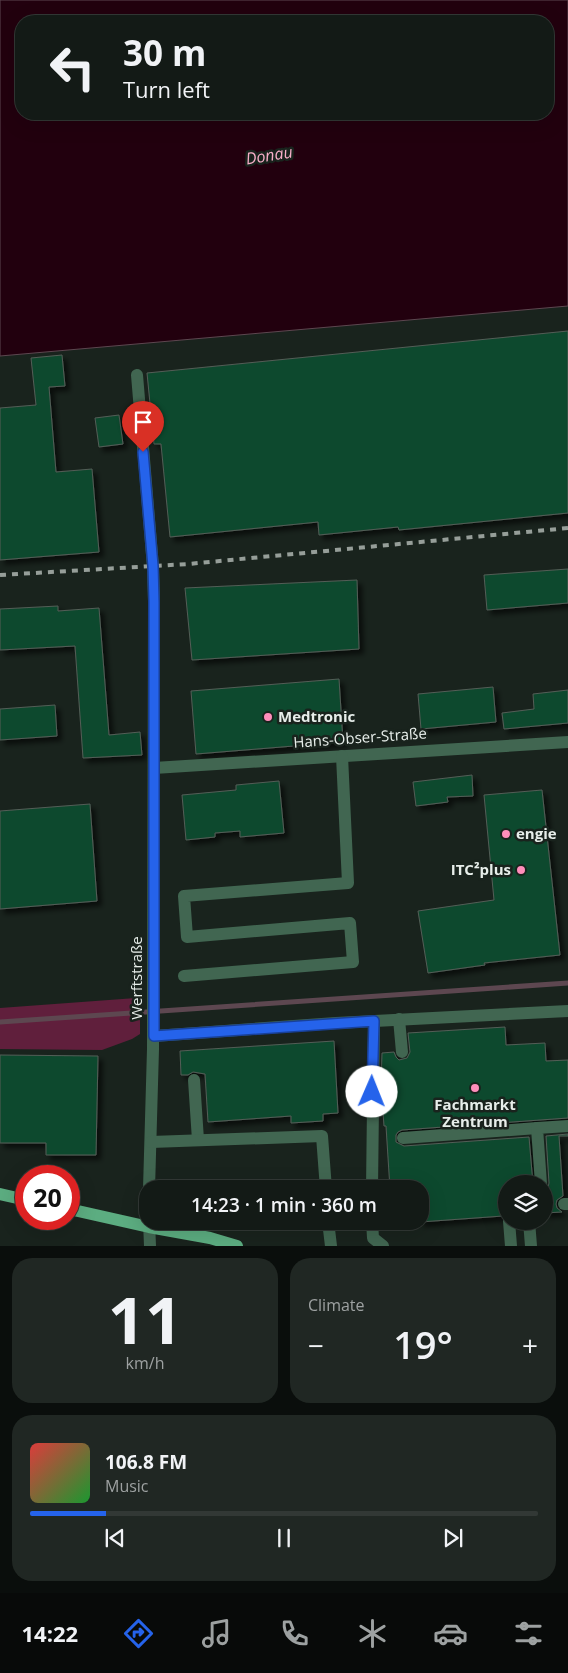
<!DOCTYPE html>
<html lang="en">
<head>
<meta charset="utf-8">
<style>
	body { margin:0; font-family:"Open Sans",sans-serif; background:#202723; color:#f1f3f6; height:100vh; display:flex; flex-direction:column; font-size:19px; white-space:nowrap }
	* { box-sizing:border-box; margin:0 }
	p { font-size:16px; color:#9da1a1 }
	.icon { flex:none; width:28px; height:28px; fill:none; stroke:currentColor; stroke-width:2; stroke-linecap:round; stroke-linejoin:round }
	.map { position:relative; height:1246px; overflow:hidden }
	.side { display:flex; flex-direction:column; gap:12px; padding:12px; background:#0a0e0c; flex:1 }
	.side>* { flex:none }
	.banner { position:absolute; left:15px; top:15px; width:539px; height:105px; border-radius:20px; box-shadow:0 5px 20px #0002,0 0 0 1px #323835; background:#131a16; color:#f1f3f6; overflow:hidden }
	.buttons { position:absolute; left:498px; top:1175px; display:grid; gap:10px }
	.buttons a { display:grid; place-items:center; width:55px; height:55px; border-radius:50%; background:#131a16; box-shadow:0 5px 20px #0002,0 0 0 1px #323835; font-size:25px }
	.speed { position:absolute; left:15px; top:1165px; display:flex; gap:10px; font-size:25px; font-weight:700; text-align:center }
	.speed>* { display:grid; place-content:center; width:65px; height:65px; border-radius:50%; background:#131a16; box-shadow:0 5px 20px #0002,0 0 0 1px #323835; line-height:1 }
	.speed .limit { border:8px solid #d22; background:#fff; color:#111 }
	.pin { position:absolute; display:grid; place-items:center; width:42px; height:42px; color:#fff; margin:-51px -21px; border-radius:50% 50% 50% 0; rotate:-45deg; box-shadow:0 0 5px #0007 }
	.pin .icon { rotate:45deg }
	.me { position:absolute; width:55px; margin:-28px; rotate:1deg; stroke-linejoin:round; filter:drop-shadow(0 0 4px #0008) }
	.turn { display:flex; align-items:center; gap:18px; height:105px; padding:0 25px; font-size:22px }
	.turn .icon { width:65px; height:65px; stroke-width:2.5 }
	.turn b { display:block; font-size:35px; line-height:42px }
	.big { font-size:38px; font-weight:600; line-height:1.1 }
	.side .tile { flex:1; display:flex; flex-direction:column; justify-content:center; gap:8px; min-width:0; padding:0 18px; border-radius:20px; background:#202723 }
	.side .dial { align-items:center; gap:0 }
	.dial b { font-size:65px; line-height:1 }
	.song { display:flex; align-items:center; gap:15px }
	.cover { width:60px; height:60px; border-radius:8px; background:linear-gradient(135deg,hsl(0 70% 55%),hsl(130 70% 35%)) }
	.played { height:5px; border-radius:2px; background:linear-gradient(90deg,#2563eb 15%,#323835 15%) }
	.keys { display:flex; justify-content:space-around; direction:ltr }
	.heat { display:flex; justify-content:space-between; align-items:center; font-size:28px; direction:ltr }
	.side .tiles { flex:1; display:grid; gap:12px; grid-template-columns:1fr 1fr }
	.tile:last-child { grid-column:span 2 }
	.trip { position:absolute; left:139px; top:1180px; width:290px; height:50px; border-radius:20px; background:#131a16; box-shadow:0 5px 20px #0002,0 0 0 1px #323835; font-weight:600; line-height:50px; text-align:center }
	.menu { display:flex; height:80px; justify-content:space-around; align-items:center; background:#080a09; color:#9da1a1 }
	.menu .icon { width:35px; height:35px }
	.menu .on { color:#2563eb }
	.menu b { font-size:22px; color:#f1f3f6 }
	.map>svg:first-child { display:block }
	.green { fill:#601f3c }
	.water { fill:#22000e; stroke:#5d4750; fill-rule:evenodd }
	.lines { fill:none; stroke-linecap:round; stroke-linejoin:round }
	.stream { stroke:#5d4750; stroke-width:5 }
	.building { fill:#10482e; stroke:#535e57; filter:url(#shadow) }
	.minor { stroke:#416651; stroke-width:12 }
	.major { stroke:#5cad81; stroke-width:12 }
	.rail { stroke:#969e99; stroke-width:4; stroke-dasharray:6 6; stroke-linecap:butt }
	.route-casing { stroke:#184099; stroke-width:12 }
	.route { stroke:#2563eb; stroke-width:9 }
	.poi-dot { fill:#ff8ebb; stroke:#19231d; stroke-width:2 }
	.labels { text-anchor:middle; stroke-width:5; stroke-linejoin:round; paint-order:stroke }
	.poi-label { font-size:15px; font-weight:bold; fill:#e7eeea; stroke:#19231d; text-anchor:start }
	.street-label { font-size:15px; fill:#e7eeea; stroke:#19231d }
	.water-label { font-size:16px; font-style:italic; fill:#f7aec8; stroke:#19231d }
</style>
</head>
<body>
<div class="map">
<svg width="568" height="1246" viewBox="0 0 568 1246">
	<defs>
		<filter id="shadow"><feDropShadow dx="4.5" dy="4.5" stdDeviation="2.5" flood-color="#0009"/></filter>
	</defs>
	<rect width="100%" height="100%" fill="#19231d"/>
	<polygon class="green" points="136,998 140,1021 140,1034 132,1039 102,1050 0,1049 0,1008"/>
	<path class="water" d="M0,0H568V306L0,356ZM21,21H548V114H21Z"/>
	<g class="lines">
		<polyline class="stream" points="0,1022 568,983"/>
	</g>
	<g class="building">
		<polygon points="568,331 568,513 399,530 398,527 319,535 318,522 170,537 161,444 154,444 147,373"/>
		<polygon points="62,355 65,386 49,387 56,472 92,469 99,552 0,560 0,408 36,405 31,358"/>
		<polygon points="119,415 123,444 99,447 95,418"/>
		<polygon points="568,569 568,603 487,610 484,575"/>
		<polygon points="357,580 359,649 192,660 185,588"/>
		<polygon points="58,606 58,611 99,608 109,735 140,732 142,755 83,758 75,646 0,650 0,609"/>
		<polygon points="339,679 343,742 196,754 191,691"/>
		<polygon points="493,687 496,722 421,729 418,694"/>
		<polygon points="568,690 568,723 504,729 502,713 534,709 533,694"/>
		<polygon points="55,705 57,736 0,740 0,709"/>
		<polygon points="472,775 473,796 447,797 448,802 416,806 413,782"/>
		<polygon points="279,781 284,833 240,837 240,831 215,833 215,837 186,840 182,795 236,790 236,785"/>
		<polygon points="542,790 560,955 484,963 485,965 428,973 418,911 494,900 484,795"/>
		<polygon points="90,804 97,901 0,909 0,811"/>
		<polygon points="505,1027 506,1045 545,1043 546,1061 568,1060 568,1118 402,1130 398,1132 396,1135 396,1142 404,1146 529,1137 533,1184 506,1184 506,1214 503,1216 420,1222 420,1189 390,1189 386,1126 384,1126 381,1085 382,1053 394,1052 396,1057 399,1060 407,1058 410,1052 408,1033"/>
		<polygon points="334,1041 338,1113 323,1114 323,1121 291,1123 291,1116 208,1122 205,1074 193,1072 188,1075 181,1075 180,1051"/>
		<polygon points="0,1055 98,1056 96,1155 46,1155 46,1143 0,1143"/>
		<polygon points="568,1134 568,1136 559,1136 563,1196 557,1200 556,1204 557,1208 562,1212 544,1213 544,1191 548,1188 549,1183 546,1136"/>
	</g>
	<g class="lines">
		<g class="minor">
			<polyline points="137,375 153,567 154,601 153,1049 149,1189"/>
			<polyline points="154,768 568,742"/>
			<polyline points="184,976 353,962 350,923 187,937 184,896 348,883 342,756"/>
			<polyline points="399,1019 402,1052"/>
			<polyline points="154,1036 336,1023 568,1011"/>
			<polyline points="194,1080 198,1140"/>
			<polyline points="403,1138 537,1128"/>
			<polyline points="151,1142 322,1136 326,1189"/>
			<polyline points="541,1184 537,1128 568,1126"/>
			<polyline points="372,1189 374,1021"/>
			<polyline points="564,1204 568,1204"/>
			<polyline points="149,1221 150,1246"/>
			<polyline points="328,1221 331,1246"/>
			<polyline points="372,1221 373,1238 383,1246"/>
			<polyline points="509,1221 511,1246"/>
			<polyline points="529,1221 531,1246"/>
		</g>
		<g class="major">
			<polyline points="0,1194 26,1200"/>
			<polyline points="69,1209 149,1227 210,1238 237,1246"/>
		</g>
		<polyline class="rail" points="0,575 188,564 568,528"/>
	</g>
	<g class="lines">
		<defs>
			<polyline id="route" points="143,452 153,566 154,602 154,1036 374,1021 372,1092"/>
		</defs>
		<use href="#route" class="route-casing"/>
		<use href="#route" class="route"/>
	</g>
	<g class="poi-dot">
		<circle cx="268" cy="717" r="5"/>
		<circle cx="506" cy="834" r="5"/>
		<circle cx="521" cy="870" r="5"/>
		<circle cx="475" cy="1088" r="5"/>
	</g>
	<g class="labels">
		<g class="poi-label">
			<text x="278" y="722">Medtronic</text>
			<text x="516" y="839">engie</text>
			<text x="511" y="875" text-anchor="end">ITC²plus</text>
			<text x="475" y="1110" text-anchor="middle">Fachmarkt<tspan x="475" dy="17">Zentrum</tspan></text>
		</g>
		<g class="street-label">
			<text transform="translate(360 738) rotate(-4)" y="5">Hans-Obser-Straße</text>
			<text transform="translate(137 978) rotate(-90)" y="5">Werftstraße</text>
		</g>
		<g class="water-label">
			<text transform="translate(269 155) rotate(-9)" y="6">Donau</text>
		</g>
	</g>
</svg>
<div class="buttons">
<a><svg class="icon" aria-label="layers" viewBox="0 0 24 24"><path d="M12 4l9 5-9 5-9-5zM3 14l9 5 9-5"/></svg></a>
</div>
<div class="speed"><div class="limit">20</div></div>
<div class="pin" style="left:143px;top:452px;background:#d93025"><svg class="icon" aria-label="arrive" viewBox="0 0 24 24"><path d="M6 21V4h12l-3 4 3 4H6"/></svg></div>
<svg class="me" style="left:372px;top:1092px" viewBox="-20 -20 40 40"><circle r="19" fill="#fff"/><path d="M0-13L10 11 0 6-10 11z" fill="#2563eb"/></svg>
<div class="trip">14:23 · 1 min · 360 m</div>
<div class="banner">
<div class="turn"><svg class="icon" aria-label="left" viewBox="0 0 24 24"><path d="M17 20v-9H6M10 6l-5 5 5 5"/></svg><div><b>30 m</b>Turn left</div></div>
</div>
</div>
<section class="side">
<div class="tiles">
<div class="tile dial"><b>11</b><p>km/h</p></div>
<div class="tile"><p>Climate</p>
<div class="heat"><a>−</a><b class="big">19°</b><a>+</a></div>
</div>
<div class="tile">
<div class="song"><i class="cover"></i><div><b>106.8 FM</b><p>Music</p></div></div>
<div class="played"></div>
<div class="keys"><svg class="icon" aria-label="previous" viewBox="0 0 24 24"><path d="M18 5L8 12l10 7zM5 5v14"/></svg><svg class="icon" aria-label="pause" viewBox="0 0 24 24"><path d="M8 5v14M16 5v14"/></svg><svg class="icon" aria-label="next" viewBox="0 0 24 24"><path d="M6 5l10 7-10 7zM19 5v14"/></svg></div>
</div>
</div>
</section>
<nav class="menu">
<b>14:22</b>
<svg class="icon on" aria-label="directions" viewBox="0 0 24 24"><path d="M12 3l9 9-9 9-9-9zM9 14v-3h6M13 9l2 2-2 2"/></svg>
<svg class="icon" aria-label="music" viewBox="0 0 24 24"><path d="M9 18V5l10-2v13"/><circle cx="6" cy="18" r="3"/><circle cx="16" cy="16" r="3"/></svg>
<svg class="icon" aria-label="phone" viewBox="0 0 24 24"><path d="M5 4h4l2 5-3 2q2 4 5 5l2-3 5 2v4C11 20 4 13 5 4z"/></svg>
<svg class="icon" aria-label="climate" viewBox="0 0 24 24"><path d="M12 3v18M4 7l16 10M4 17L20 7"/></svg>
<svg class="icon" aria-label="car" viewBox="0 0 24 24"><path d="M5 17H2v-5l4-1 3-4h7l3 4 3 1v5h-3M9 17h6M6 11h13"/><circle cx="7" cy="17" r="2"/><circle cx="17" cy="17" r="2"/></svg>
<svg class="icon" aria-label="filters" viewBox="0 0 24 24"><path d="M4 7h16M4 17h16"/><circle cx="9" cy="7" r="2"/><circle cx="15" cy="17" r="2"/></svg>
</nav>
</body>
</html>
